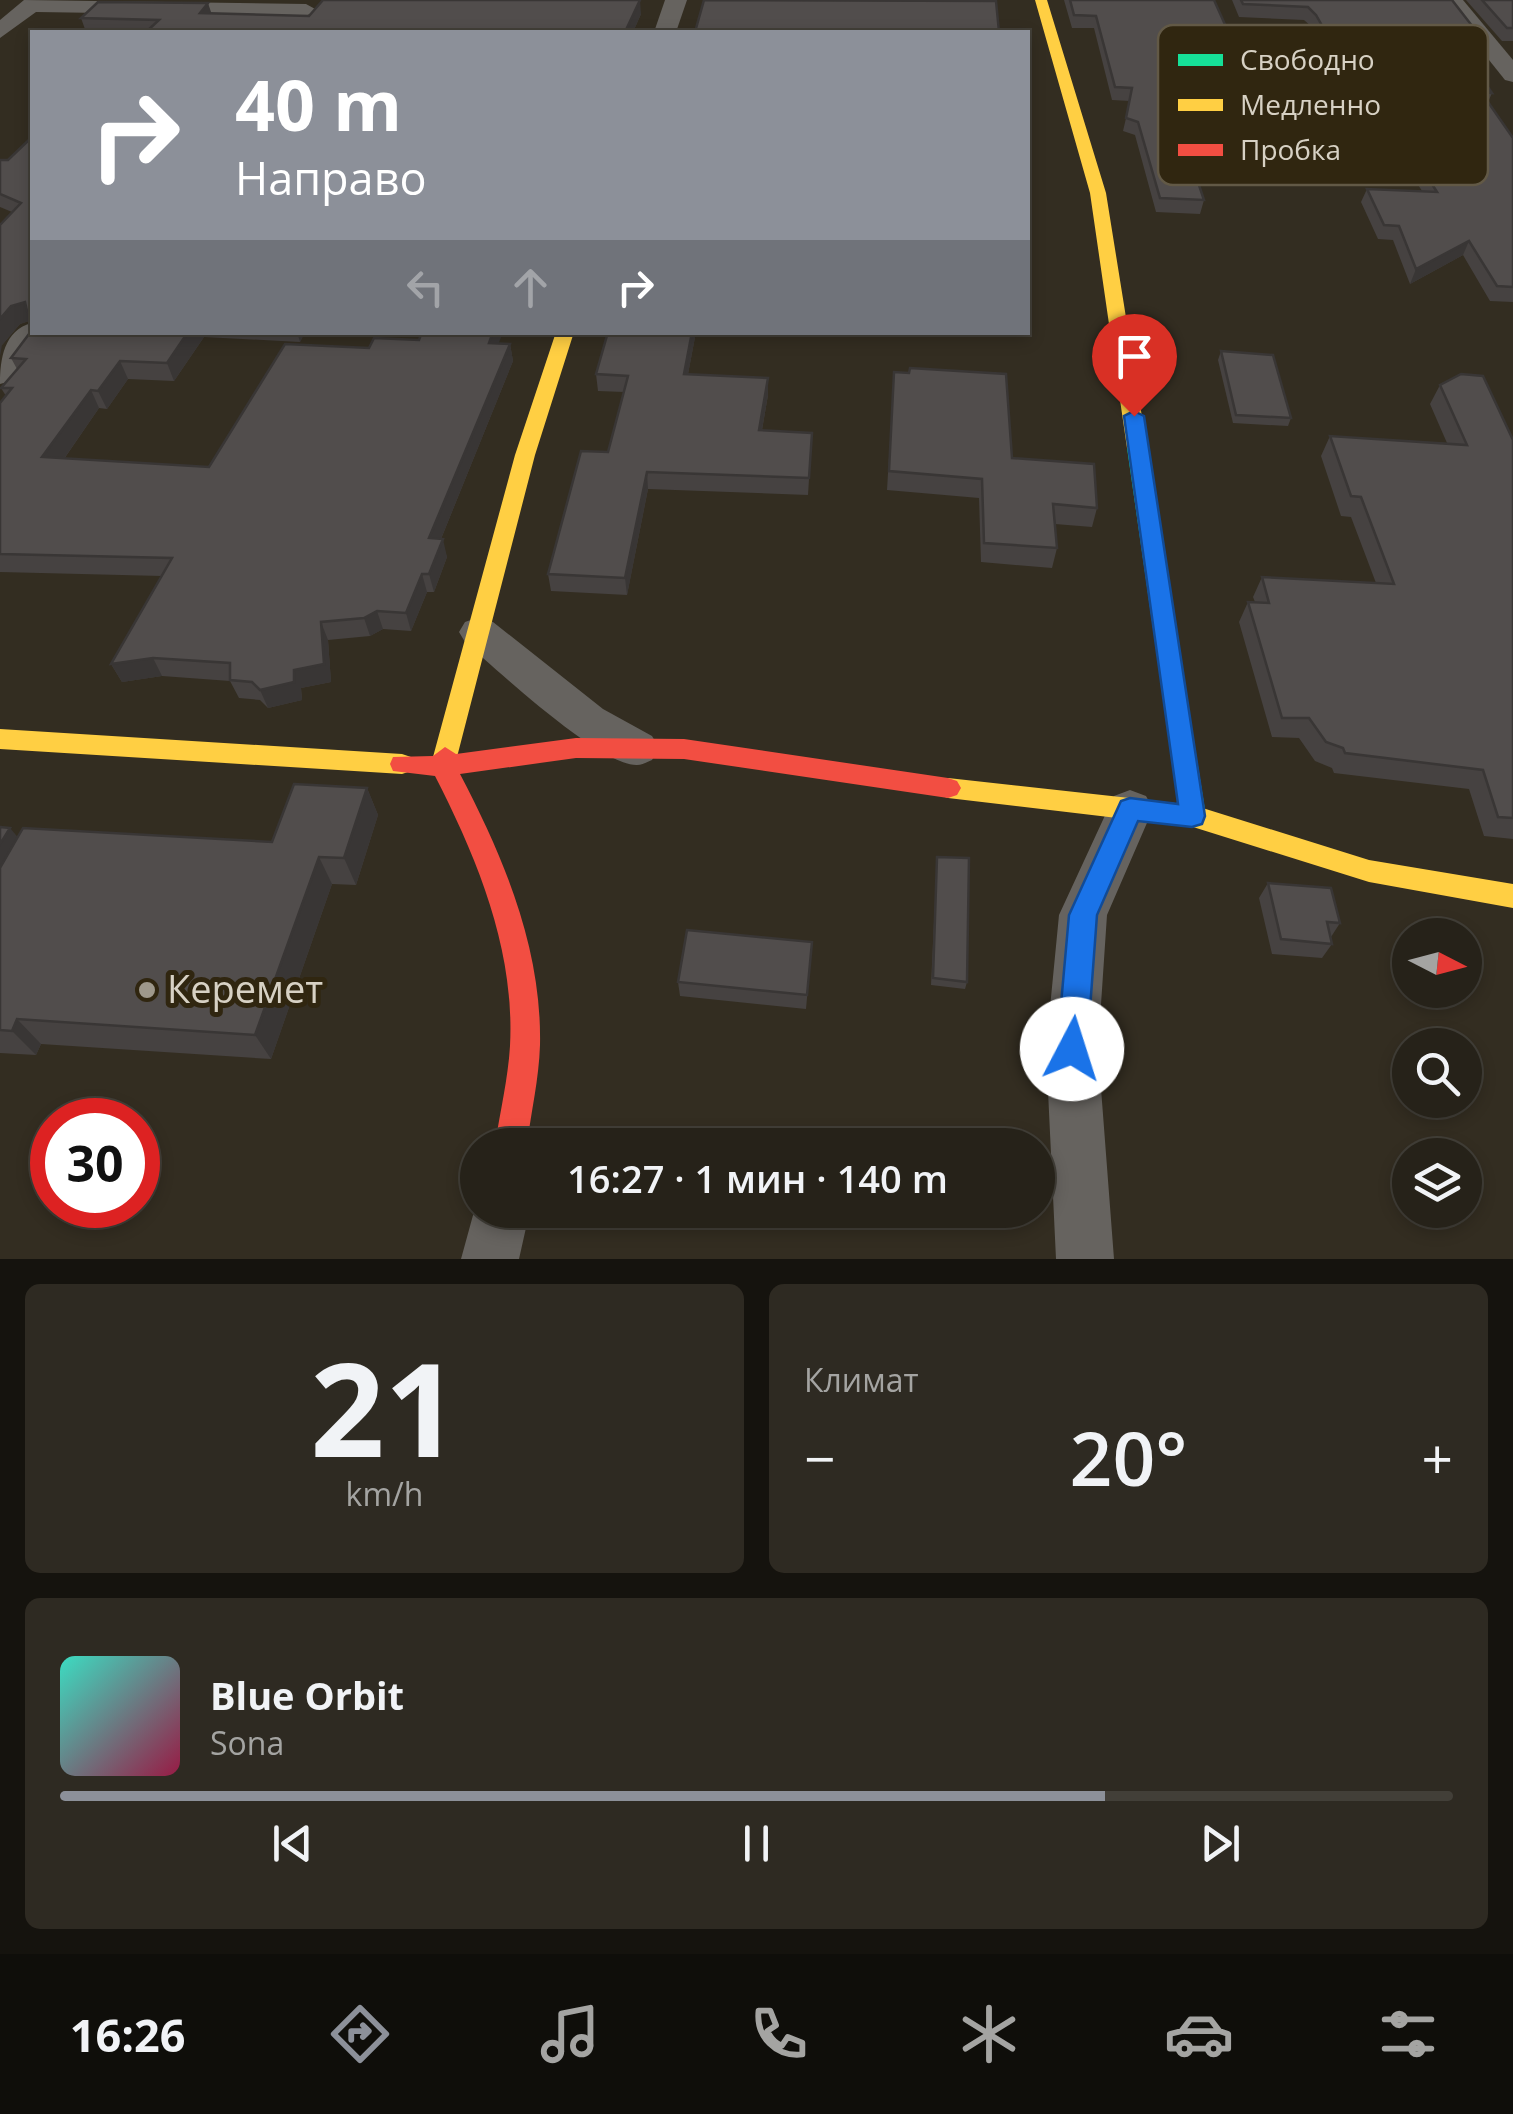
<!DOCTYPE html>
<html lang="ru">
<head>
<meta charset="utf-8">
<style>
	body { margin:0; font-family:"Open Sans",sans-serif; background:#2e2a22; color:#f1f3f6; height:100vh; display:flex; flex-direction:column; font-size:38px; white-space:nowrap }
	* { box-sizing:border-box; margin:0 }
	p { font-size:32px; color:#a4a4a2 }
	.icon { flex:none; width:55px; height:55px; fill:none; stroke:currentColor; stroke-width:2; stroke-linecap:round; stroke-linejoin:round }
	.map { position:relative; height:1259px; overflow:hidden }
	.details { display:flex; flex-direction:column; gap:25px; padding:25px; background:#15130e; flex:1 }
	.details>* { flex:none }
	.hud { position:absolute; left:30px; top:30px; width:1000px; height:305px; border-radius:0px; box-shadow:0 5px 15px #0003,0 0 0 2px #423f38; background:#8c9099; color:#fff; overflow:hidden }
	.needle { width:65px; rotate:96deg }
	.controls { position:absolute; left:1392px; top:918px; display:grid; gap:20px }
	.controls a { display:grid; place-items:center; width:90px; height:90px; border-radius:50%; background:#262219; box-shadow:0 5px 15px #0003,0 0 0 2px #423f38; font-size:50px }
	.speed { position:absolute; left:30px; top:1098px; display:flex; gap:20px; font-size:50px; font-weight:700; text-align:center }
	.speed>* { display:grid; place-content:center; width:130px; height:130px; border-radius:50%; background:#262219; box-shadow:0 5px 15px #0003,0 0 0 2px #423f38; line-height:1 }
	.speed .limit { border:15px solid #d22; background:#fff; color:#111 }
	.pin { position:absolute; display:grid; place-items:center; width:85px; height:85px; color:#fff; margin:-102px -42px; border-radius:50% 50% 50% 0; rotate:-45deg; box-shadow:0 0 10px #0007 }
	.pin .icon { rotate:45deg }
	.me { position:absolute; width:110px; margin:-55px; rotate:5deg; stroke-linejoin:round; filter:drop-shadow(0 0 8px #0008) }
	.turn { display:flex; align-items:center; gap:35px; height:210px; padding:0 40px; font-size:45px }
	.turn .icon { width:130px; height:130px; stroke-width:2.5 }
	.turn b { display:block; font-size:70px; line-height:85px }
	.lanes { display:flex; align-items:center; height:95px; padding:0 40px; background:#0003; justify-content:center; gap:50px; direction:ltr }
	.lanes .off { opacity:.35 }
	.big { font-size:75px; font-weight:600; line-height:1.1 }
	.details .tile { flex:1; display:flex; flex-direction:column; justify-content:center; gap:15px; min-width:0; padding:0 35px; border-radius:15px; background:#2e2a22 }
	.details .dial { align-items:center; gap:0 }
	.dial b { font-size:130px; line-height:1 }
	.song { display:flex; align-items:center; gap:30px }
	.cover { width:120px; height:120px; border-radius:15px; background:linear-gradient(135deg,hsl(170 70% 55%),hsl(340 70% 35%)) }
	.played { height:10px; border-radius:5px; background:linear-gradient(90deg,#8c9099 75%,#423f38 75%) }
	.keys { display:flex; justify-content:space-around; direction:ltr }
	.heat { display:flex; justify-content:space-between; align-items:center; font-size:55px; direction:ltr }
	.details .tiles { flex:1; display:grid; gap:25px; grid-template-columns:1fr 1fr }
	.tile:last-child { grid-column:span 2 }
	.trip { position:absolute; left:460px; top:1128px; width:595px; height:100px; border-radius:50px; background:#262219; box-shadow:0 5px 15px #0003,0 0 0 2px #423f38; font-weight:600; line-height:100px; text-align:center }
	.menu { display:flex; height:160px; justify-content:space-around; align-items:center; background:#0f0e0a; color:#a4a4a2 }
	.menu .icon { width:70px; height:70px }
	.menu .current { color:#8c9099 }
	.menu b { font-size:45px; color:#f1f3f6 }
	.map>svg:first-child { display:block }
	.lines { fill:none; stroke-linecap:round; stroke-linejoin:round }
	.street { fill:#66635f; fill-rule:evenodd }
	.fast { fill:#16e098; fill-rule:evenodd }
	.slow { fill:#ffcf43; fill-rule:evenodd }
	.jam { fill:#f24e42; fill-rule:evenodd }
	.wall { fill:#464241 }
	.shaded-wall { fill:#393635 }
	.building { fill:#514d4c; stroke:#393635; stroke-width:2.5 }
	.route { fill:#1a73e8; stroke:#114b97; stroke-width:2.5 }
	.poi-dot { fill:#9e988b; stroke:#302610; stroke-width:4 }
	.labels { text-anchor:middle; stroke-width:10; stroke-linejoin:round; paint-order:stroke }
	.near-poi-label { font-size:38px; fill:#d7d1c4; stroke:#302610; text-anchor:start }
	.key { fill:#302610; stroke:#625946; stroke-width:2.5 }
	.key-label { font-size:28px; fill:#d7d1c4 }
</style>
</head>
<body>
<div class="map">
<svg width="1513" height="1259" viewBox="0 0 1513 1259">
	<rect width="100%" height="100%" fill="#332d21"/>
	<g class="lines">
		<g class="street">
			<polygon points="24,0 306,4 317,10 306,16 36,12 0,38 0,20"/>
			<polygon points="665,0 687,0 676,32 654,32"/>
			<polygon points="1441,0 1463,0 1513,60 1513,82 1505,80"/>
			<path d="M32,323V332H49L11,381L0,384C0,359 4,330 32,323Z"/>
			<path d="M479,617L493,622L603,709L652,736L659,748L652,760C647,762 643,765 637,765C600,766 496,669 465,642L459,632L465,622Z"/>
			<polygon points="1130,790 1146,796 1153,809 1107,915 1098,1049 1114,1259 1056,1259 1046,1049 1059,915 1114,796"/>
			<polygon points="478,1197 478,1210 530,1210 519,1259 461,1259"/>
		</g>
		<polygon class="fast" points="1137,442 1147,448 1206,816 1202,824 1193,827 1184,824 1180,816 1127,448"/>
		<g class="slow">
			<polygon points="1035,0 1047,0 1106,193 1147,448 1137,454 1127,448 1090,193"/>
			<polygon points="556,332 574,332 535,455 457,757 454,764 445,767 436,764 433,757 515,455"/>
			<polygon points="0,729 402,754 411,757 414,764 411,771 402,774 0,749"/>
			<polygon points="948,778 1193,805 1369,860 1513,884 1513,908 1369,882 1193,827 948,798 939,795 935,788 939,781"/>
		</g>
		<path class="jam" d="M576,738L684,739L948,778L957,781L961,788L957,795L948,798L684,759L576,758L460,774C504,858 542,948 540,1045C539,1079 531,1112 527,1145H495C500,1112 508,1079 510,1046C515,950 478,860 435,776L393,771L390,764L393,757L433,756L445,747L456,754Z"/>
	</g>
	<g class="wall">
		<polygon points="1064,0 1214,0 1249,100 1243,101 1265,158 1261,172 1194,169 1204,200 1200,214 1156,212 1135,135 1123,131 1130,101 1112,100 1094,28 1072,28"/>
		<polygon points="1232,0 1452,0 1473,27 1468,39 1458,39 1457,42 1492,93 1488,102 1513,138 1513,302 1490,301 1463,255 1410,284 1393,240 1378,239 1361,202 1367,189 1422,191 1367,103 1353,102 1312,27 1304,20 1239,17"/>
		<polygon points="1466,0 1513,0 1513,41 1502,41"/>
		<polygon points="211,13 309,16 641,14 633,32 86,32 81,18"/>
		<polygon points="32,137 32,322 32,320 20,324 2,345 12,212 0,207 0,160 8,160"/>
		<polygon points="32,332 305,332 300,342 204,337 174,381 128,379 107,409 99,408 64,459 209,467 369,348 510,344 513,361 441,539 447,557 434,592 427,592 411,631 383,629 370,636 328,640 331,682 301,688 302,700 268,708 260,700 239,698 230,681 162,676 122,682 111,664 162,576 0,572 0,403 6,396 1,388 17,369 11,358"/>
		<polygon points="696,332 688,374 768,395 762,430 812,433 808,495 648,489 627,595 551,591 548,574 608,452 624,392 598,391 596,374"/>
		<polygon points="1221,351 1291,418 1288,426 1233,423 1218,360"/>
		<polygon points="894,372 1012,458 1097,508 1092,527 1055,524 1057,548 1052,568 981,562 979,498 887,490"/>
		<polygon points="1440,385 1513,440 1513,839 1484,836 1469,789 1334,773 1332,768 1315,761 1299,738 1272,737 1239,622 1248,602 1255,602 1253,597 1262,577 1376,583 1351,517 1341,516 1321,456 1330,436 1447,443 1430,404"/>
		<polygon points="367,788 378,815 356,885 332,884 271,1059 41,1044 36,1055 0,1053 0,827 17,837 272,842"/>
		<polygon points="937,857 967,982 965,989 931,985"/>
		<polygon points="1268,883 1340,923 1331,937 1332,944 1322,958 1272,954 1259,898"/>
		<polygon points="812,942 806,1009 680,996 678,982"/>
	</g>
	<g class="shaded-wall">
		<polygon points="640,0 641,14 633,32 625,32"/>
		<polygon points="208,3 213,18 200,13"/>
		<polygon points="1253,87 1249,100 1234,102 1238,89"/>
		<polygon points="1469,241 1463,255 1410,284 1416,269"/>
		<polygon points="25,302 27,311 32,320 20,324 2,345 0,356 0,319 11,306"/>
		<polygon points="188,332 202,332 204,337 174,381 167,363"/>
		<polygon points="297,332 305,332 300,342"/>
		<polygon points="493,332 503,332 492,361 489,343"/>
		<polygon points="692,332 696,332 685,390 684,374"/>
		<polygon points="510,344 513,361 434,556 429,538"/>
		<polygon points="120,361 128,379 107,409 98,391"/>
		<polygon points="768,378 768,395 759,447 759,430"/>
		<polygon points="91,390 99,408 52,476 42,457"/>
		<polygon points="647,472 648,489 627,595 625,578"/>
		<polygon points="443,539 447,557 434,592 429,574"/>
		<polygon points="422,574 427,592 411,631 406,613"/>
		<polygon points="377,611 383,629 370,636 364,618"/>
		<polygon points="321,622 328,640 331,682 301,688 302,700 268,708 260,690 294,670"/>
		<polygon points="153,658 162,676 122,682 111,664"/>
		<polygon points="367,788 378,815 356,885 344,858"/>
		<polygon points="10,828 21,841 0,874 0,844"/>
		<polygon points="319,857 332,884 271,1059 255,1035"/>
		<polygon points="17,1019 41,1044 36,1055 12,1031"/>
	</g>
	<g class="building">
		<polygon points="323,0 640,0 625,32 146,32 159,20 81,18 98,2 208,3 200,13 309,16"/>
		<polygon points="704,0 996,1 999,32 695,32"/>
		<polygon points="1070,0 1214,0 1253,87 1238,89 1265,158 1189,155 1204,200 1160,198 1138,122 1126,118 1132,88 1115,87 1096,16 1074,15"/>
		<polygon points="1241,0 1452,0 1473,27 1455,26 1460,34 1451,33 1492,93 1481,92 1513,138 1513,287 1497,286 1469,241 1416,269 1399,226 1384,225 1367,189 1437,192 1372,90 1358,89 1316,15 1308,7 1243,4"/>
		<polygon points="1482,0 1513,0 1513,28 1507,28"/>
		<polygon points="32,137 32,311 27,311 25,302 11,306 0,319 0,225 21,203 0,194 0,160 8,160"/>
		<polygon points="32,330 32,332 188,332 167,363 120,361 98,391 91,390 42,457 209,467 285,344 369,348 374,338 419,340 422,332 493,332 489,343 510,344 429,538 443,539 429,574 422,574 406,613 377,611 364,618 321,622 324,664 294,670 294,682 260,690 252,682 230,680 230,663 153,658 111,664 172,558 0,554 0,403 12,388 1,388 26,359 11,358"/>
		<polygon points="608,332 692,332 684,374 768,378 759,430 812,433 809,478 647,472 625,578 548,574 581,451 608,452 628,376 596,374"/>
		<polygon points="1221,351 1273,355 1291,418 1236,415"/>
		<polygon points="910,368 1006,374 1012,458 1094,464 1097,508 1053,504 1057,548 984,543 982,479 889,471 894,372 909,373"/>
		<polygon points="1461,374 1483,376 1513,440 1513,818 1498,817 1483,770 1345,753 1343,748 1326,742 1309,718 1282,718 1248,602 1269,603 1262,577 1394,584 1361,497 1351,496 1330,436 1467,445 1440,385"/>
		<polygon points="294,784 367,788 344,858 319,857 255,1035 17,1019 12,1031 0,1030 0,868 23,828 272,842"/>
		<polygon points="0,827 10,828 0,844"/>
		<polygon points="937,857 969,858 967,982 933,978"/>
		<polygon points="1268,883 1331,888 1340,923 1327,922 1332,944 1281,939"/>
		<polygon points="687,930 812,942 807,995 678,982"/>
	</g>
	<polygon class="route" points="1134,411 1144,416 1205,816 1202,824 1192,827 1138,821 1097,915 1087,1049 1083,1059 1072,1064 1061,1059 1057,1049 1069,915 1121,801 1130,798 1178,804 1124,416"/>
	<circle class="poi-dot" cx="147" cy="990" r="10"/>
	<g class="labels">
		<g class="near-poi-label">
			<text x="167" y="1003">Керемет</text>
		</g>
	</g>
	<rect x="1158" y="25" width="330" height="160" rx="15" class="key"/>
	<rect x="1178" y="54" width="45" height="12" fill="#16e098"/>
	<rect x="1178" y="99" width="45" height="12" fill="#ffcf43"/>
	<rect x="1178" y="144" width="45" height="12" fill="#f24e42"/>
	<g class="key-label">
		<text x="1240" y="70">Свободно</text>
		<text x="1240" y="115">Медленно</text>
		<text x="1240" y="160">Пробка</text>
	</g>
</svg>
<div class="controls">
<a><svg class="needle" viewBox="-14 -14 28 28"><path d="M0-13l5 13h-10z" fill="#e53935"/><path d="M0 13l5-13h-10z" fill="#a4a4a2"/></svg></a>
<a><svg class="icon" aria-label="search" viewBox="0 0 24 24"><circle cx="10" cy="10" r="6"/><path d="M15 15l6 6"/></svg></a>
<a><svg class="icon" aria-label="layers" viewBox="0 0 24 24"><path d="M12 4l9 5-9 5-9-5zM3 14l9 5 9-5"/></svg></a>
</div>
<div class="speed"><div class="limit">30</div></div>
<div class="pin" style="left:1134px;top:416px;background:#d93025"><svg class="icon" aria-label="arrive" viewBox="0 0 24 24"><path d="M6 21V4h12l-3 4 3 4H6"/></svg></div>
<svg class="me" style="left:1072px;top:1049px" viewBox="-20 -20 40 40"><circle r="19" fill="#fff"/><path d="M0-13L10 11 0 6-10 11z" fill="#1a73e8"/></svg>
<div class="trip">16:27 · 1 мин · 140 m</div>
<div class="hud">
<div class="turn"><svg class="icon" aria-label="right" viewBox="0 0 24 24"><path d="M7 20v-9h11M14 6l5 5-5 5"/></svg><div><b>40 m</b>Направо</div></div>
<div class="lanes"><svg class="icon off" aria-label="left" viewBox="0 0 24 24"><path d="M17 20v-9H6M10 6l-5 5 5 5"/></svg><svg class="icon off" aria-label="ahead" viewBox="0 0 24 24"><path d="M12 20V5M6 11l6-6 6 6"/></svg><svg class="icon" aria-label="right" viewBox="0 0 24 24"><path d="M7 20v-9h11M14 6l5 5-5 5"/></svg></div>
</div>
</div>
<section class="details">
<div class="tiles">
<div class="tile dial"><b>21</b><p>km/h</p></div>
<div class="tile"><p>Климат</p>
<div class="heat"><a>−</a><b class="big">20°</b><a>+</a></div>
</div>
<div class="tile">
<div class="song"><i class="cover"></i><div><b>Blue Orbit</b><p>Sona</p></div></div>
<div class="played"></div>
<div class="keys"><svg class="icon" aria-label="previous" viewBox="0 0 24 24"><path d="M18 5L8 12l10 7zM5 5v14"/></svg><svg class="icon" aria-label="pause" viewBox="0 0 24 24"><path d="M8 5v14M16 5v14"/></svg><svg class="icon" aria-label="next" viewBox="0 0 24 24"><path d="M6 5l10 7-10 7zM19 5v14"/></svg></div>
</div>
</div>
</section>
<nav class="menu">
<b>16:26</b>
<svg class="icon current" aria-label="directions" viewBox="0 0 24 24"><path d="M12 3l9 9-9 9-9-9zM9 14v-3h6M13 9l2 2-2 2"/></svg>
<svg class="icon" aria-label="music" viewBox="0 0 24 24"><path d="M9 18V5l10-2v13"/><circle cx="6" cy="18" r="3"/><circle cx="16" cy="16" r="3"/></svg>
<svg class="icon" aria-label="phone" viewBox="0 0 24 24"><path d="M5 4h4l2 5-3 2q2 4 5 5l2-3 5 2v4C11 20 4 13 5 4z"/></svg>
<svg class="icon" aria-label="climate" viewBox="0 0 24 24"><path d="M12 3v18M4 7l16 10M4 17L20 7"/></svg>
<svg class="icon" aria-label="car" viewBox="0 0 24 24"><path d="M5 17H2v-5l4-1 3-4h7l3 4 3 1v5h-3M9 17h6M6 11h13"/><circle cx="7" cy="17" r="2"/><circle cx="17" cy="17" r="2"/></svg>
<svg class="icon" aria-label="filters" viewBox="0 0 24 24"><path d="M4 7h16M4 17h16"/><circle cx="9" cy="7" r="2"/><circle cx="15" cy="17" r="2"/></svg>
</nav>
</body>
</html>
